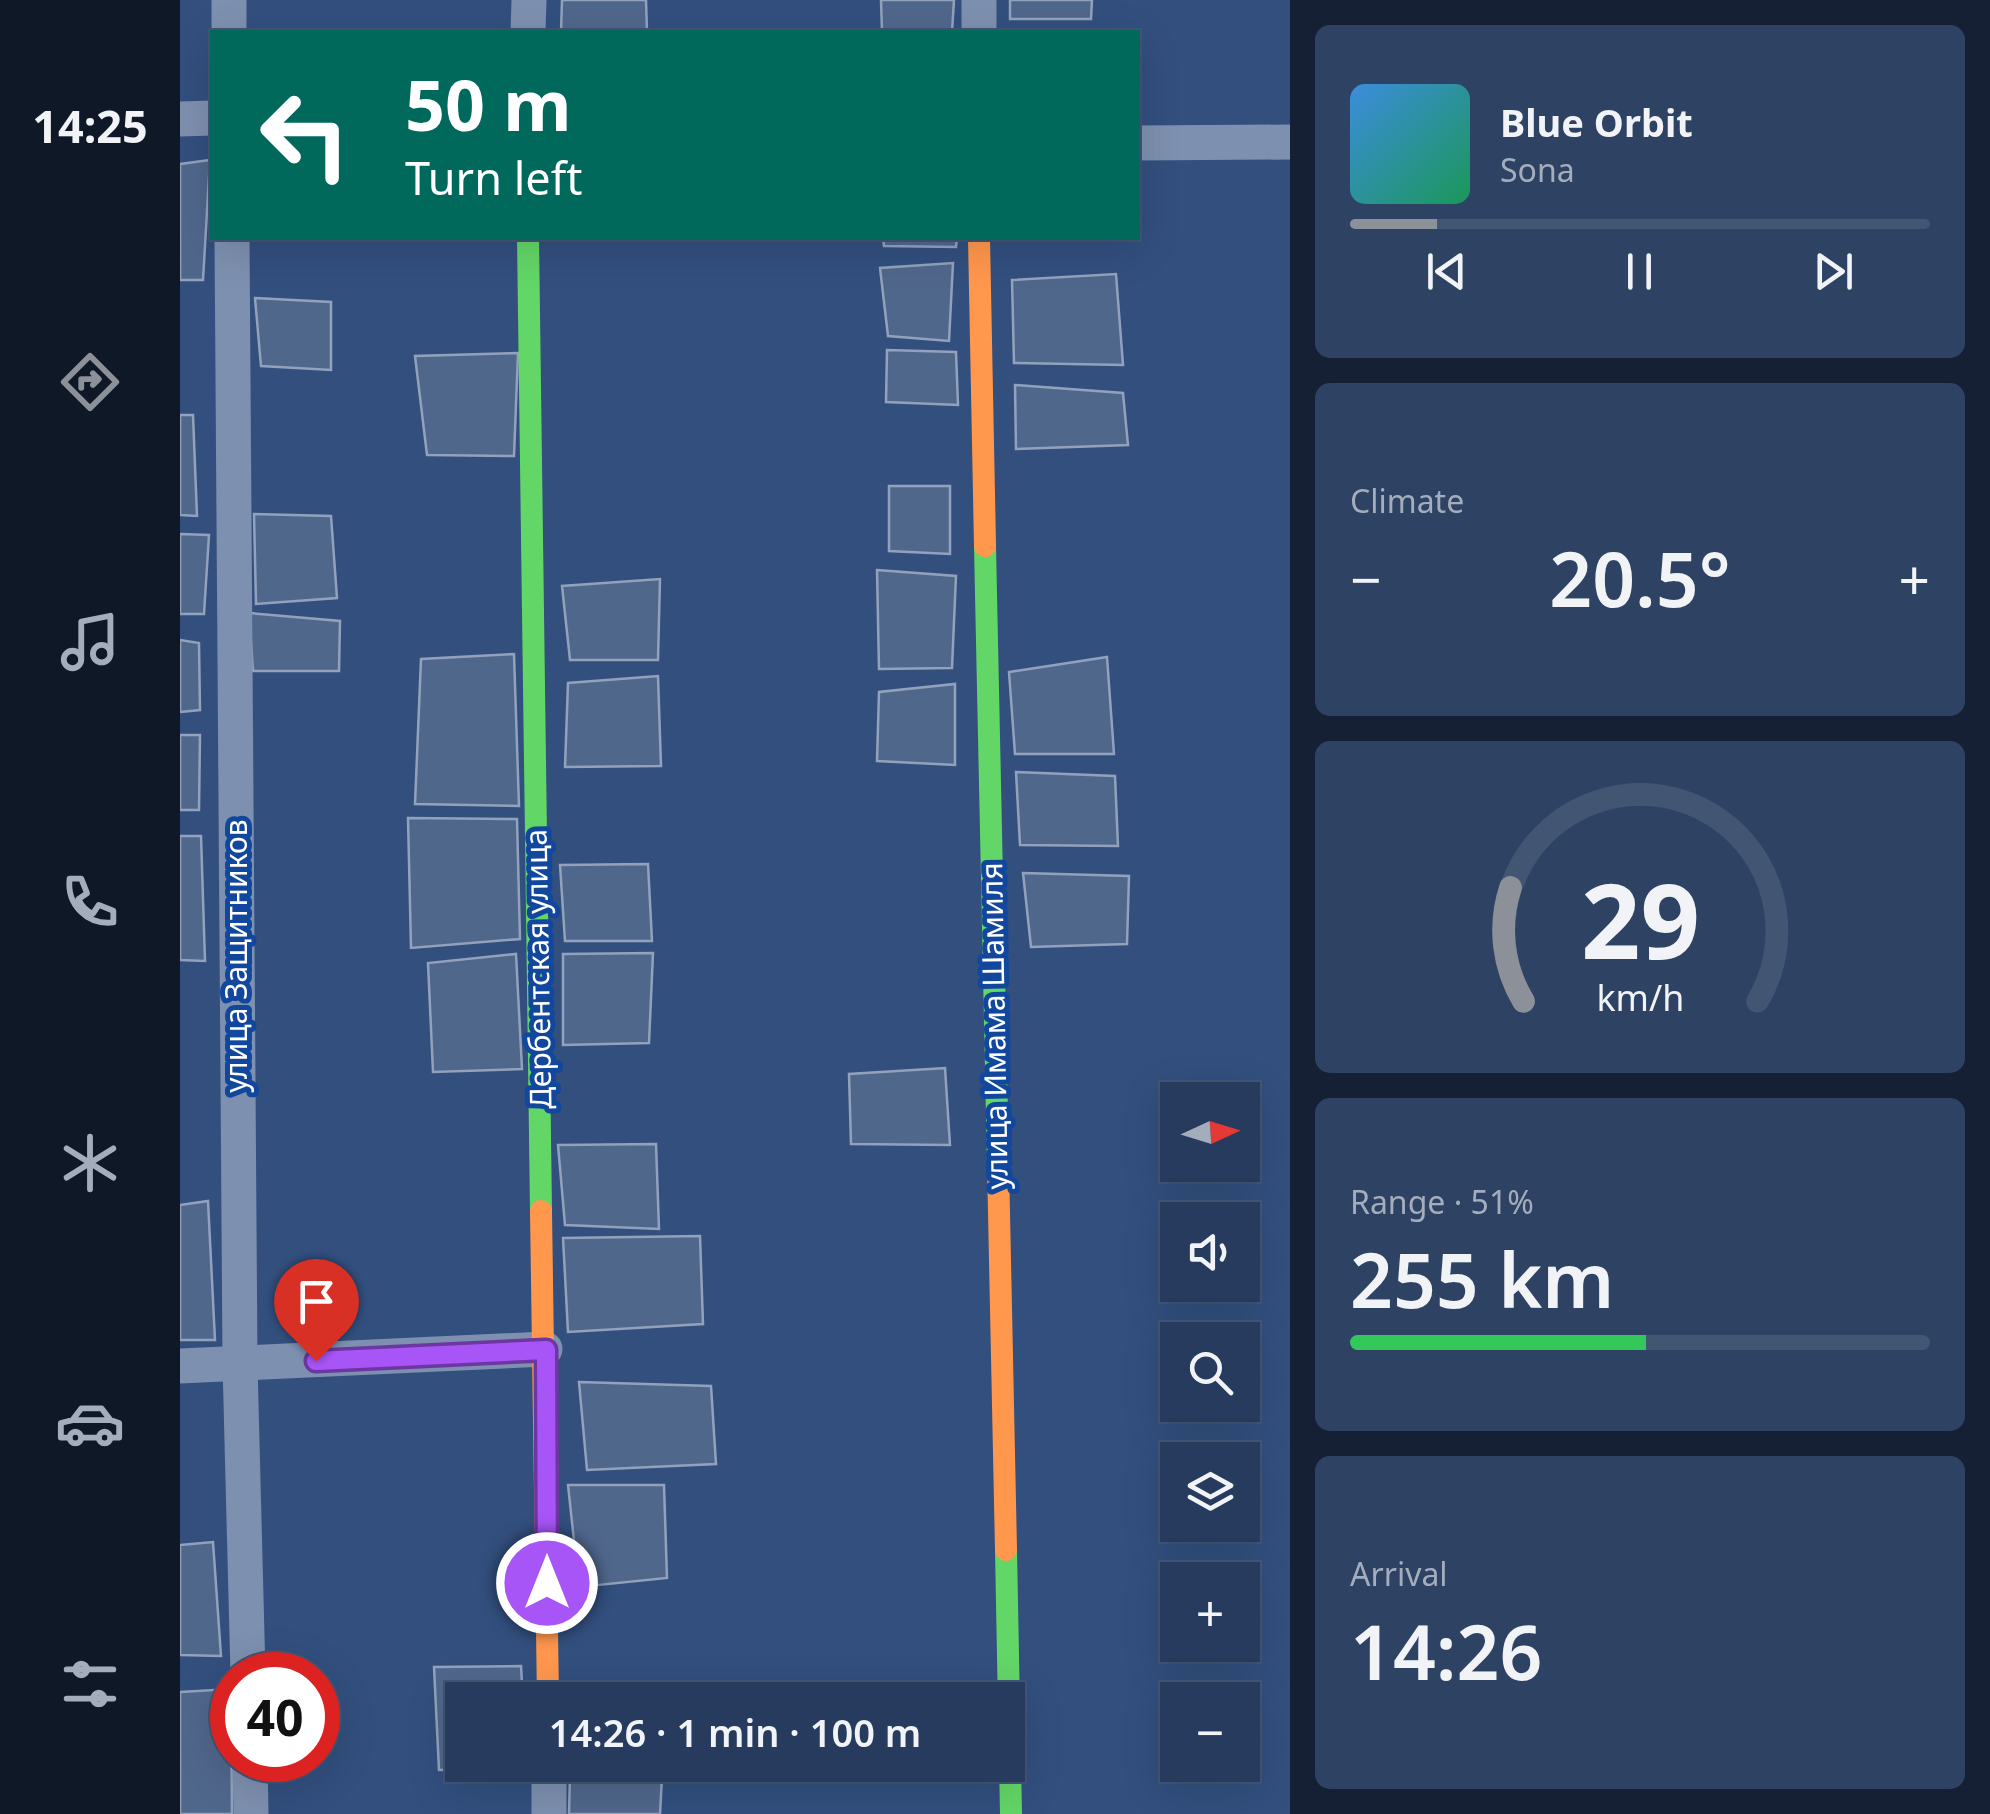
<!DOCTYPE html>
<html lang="en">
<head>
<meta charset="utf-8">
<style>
	body { margin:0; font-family:"Noto Sans",sans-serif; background:#2e4264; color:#f1f3f6; height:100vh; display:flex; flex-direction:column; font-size:38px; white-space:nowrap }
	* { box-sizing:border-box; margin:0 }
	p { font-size:32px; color:#a4adbc }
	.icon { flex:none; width:55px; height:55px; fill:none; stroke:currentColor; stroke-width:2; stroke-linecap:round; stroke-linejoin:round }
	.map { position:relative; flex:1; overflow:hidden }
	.details { display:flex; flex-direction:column; gap:25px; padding:25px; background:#152034; width:700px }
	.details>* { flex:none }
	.top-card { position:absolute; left:30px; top:30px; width:930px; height:210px; border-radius:0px; box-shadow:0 10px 40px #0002,0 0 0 2px #425573; background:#00695c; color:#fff; overflow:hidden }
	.needle { width:65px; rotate:86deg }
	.tools { position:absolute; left:980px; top:1082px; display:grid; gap:20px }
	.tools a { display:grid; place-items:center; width:100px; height:100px; border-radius:0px; background:#263b5e; box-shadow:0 10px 40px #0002,0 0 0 2px #425573; font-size:50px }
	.speed { position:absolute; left:30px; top:1652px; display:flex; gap:20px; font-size:50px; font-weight:700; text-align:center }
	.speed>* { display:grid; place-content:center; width:130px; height:130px; border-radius:50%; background:#263b5e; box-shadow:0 10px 40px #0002,0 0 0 2px #425573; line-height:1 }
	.speed .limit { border:15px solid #d22; background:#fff; color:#111 }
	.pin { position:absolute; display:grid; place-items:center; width:85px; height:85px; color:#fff; margin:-102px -42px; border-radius:50% 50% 50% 0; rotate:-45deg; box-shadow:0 0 10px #0007 }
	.pin .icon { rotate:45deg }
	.me { position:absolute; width:110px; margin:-55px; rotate:0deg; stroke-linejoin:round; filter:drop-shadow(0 0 8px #0008) }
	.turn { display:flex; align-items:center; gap:35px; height:210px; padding:0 30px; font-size:45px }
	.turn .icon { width:130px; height:130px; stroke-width:2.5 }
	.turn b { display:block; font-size:70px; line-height:85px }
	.big { font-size:75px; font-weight:600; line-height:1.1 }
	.details .card { flex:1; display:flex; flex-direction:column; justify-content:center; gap:15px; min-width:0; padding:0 35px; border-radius:15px; background:#2e4264 }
	.details .dial { align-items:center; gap:0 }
	.dial svg { height:260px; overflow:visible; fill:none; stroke:#425573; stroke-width:7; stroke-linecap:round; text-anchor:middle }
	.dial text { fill:#f1f3f6; stroke:none }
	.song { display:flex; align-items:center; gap:30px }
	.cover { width:120px; height:120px; border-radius:15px; background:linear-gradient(135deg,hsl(210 70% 55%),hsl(150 70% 35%)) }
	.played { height:10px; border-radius:5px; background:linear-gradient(90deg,#8c9099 15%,#425573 15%) }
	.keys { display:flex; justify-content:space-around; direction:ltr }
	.heat { display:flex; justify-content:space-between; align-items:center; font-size:55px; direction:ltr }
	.charge { height:15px; border-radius:8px; background:linear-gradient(90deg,#34c759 51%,#425573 0) }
	.trip { position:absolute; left:265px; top:1682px; width:580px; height:100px; border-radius:0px; background:#263b5e; box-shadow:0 10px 40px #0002,0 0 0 2px #425573; font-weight:600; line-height:100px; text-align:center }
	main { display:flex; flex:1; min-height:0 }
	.dock { display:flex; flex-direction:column; width:180px; justify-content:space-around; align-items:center; background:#0f1826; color:#a4adbc }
	.dock .icon { width:70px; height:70px }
	.dock .selected { color:#8c9099 }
	.dock b { font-size:45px; color:#f1f3f6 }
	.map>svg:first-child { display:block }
	.building { fill:#50678c; stroke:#92a2bd; stroke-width:2.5 }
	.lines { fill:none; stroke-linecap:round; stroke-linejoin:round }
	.street { stroke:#7d90af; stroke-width:35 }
	.fast { stroke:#63d668; stroke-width:22 }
	.slow { stroke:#ff974d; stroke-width:22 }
	.route-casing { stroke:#6d37a1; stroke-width:25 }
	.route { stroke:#a855f7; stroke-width:18 }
	.labels { text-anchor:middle; stroke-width:10; stroke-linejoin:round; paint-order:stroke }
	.street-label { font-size:30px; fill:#fff; stroke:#12479e }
</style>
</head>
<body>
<main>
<nav class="dock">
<b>14:25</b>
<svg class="icon selected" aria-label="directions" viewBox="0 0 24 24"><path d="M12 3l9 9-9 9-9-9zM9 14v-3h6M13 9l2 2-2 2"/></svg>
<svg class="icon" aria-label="music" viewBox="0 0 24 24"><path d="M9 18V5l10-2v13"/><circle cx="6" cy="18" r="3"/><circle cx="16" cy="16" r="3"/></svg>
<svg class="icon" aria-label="phone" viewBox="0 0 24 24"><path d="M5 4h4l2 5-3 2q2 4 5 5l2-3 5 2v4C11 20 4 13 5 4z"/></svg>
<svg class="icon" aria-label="climate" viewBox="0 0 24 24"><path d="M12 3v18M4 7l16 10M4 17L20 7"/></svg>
<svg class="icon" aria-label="car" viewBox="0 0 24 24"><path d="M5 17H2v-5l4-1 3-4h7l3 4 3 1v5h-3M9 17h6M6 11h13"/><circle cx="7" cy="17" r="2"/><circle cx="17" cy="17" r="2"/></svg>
<svg class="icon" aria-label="filters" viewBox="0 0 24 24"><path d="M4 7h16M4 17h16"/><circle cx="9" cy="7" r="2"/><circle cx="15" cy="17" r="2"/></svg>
</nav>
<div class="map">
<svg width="1110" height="1814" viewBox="0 0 1110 1814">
	<rect width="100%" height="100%" fill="#324f7e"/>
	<g class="building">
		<polygon points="382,0 466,0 467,32 381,32"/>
		<polygon points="701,0 774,0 772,32 702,32"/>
		<polygon points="830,0 912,0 911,19 830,19"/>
		<polygon points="30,160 23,280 0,280 0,164"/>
		<polygon points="703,238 777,238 776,247 704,246"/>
		<polygon points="773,263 769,341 708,336 700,268"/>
		<polygon points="936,274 943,365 834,363 832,280"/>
		<polygon points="75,298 151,302 151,370 81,366"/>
		<polygon points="707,350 776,352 778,405 706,402"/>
		<polygon points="338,353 334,456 247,455 235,356"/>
		<polygon points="835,385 943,393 948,445 836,449"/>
		<polygon points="0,415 13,415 17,516 0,515"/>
		<polygon points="709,486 770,486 770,554 709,551"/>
		<polygon points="74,514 151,516 157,598 76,604"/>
		<polygon points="0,534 29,535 24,614 0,614"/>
		<polygon points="697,570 776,576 772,668 699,669"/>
		<polygon points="480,579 478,660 390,660 382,586"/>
		<polygon points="69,613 160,621 159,671 73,671"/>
		<polygon points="0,640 19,643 20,710 0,712"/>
		<polygon points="334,654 339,806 235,804 241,659"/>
		<polygon points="927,657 934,754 835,754 829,672"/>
		<polygon points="478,676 481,766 385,767 388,683"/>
		<polygon points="775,684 775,765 697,761 699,692"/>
		<polygon points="0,735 20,735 19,810 0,810"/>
		<polygon points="836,772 935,776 938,846 840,845"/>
		<polygon points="228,818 337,819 340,939 231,948"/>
		<polygon points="0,836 21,836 25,961 0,960"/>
		<polygon points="468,864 472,941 385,941 380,865"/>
		<polygon points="843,873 949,876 947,944 851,947"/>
		<polygon points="473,953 469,1043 383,1045 383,954"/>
		<polygon points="336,954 342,1069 253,1072 248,963"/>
		<polygon points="765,1068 770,1145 671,1144 669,1074"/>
		<polygon points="476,1144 479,1229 385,1225 378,1145"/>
		<polygon points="28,1201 35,1340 0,1340 0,1205"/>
		<polygon points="520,1236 523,1324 388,1332 383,1238"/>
		<polygon points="399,1382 531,1386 536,1464 407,1470"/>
		<polygon points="388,1485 484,1485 487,1578 399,1587"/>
		<polygon points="33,1542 41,1656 0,1655 0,1545"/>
		<polygon points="341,1666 343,1700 282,1700 282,1765 347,1767 259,1770 254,1667"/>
		<polygon points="51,1689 52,1814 0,1814 0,1692"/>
		<polygon points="390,1775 482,1777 480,1814 389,1814"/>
	</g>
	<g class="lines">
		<g class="street">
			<polyline points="49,0 49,32"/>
			<polyline points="348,32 349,0"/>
			<polyline points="799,32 799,0"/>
			<polyline points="0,119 32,118"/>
			<polyline points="958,143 1110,142"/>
			<polyline points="52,238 60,1364 68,1675"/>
			<polyline points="0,1366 365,1349"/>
			<polyline points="70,1760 71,1814"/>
			<polyline points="369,1765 369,1814"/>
		</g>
		<g class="fast">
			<polyline points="348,238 361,1211"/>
			<polyline points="805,546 818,1164"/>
			<polyline points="826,1550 831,1814"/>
		</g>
		<g class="slow">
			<polyline points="799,238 805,546"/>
			<polyline points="818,1164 826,1550"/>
			<polyline points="361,1211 368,1700"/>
		</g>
	</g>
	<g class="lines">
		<defs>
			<polyline id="route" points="136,1361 366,1350 367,1583"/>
		</defs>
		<use href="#route" class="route-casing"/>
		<use href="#route" class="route"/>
	</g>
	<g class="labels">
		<g class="street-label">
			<text transform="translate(57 956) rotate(-90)" y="10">улица Защитников</text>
			<text transform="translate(359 969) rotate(-91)" y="10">Дербентская улица</text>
			<text transform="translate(815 1026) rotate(-91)" y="10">улица Имама Шамиля</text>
		</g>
	</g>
</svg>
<div class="tools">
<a><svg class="needle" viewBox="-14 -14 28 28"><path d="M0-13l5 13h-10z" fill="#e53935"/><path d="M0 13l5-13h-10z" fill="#a4adbc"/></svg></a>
<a><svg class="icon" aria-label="sound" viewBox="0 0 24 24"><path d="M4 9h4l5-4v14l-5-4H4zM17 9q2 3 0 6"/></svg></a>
<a><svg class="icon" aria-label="search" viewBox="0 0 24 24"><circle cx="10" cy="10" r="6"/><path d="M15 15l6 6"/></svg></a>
<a><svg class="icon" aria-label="layers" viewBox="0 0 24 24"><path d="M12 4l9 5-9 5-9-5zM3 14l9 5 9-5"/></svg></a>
<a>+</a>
<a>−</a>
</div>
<div class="speed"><div class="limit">40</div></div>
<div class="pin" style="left:136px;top:1361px;background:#d93025"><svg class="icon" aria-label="arrive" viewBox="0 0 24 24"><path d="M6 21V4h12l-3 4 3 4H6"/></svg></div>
<svg class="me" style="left:367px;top:1583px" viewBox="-20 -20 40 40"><circle r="17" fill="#a855f7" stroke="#fff" stroke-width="3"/><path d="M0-11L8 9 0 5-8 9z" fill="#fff"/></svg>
<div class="trip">14:26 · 1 min · 100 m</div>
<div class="top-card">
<div class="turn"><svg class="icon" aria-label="left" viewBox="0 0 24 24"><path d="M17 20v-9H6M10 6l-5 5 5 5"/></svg><div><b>50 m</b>Turn left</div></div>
</div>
</div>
<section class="details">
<div class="card">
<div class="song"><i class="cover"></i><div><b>Blue Orbit</b><p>Sona</p></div></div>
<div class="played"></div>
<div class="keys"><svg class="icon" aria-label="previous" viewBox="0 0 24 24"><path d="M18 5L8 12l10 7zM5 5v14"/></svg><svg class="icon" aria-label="pause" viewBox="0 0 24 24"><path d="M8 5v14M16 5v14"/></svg><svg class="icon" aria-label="next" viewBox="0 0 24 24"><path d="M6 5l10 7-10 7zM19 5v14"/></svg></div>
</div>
<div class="card"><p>Climate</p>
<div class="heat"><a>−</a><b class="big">20.5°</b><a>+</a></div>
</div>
<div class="card dial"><svg viewBox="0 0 100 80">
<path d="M14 69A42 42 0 1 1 86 69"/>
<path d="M14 69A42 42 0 0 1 10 34" stroke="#8c9099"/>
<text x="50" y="56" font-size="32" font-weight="700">29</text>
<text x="50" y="72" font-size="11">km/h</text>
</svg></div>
<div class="card"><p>Range · 51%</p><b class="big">255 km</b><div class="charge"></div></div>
<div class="card"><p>Arrival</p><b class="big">14:26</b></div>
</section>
</main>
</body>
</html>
